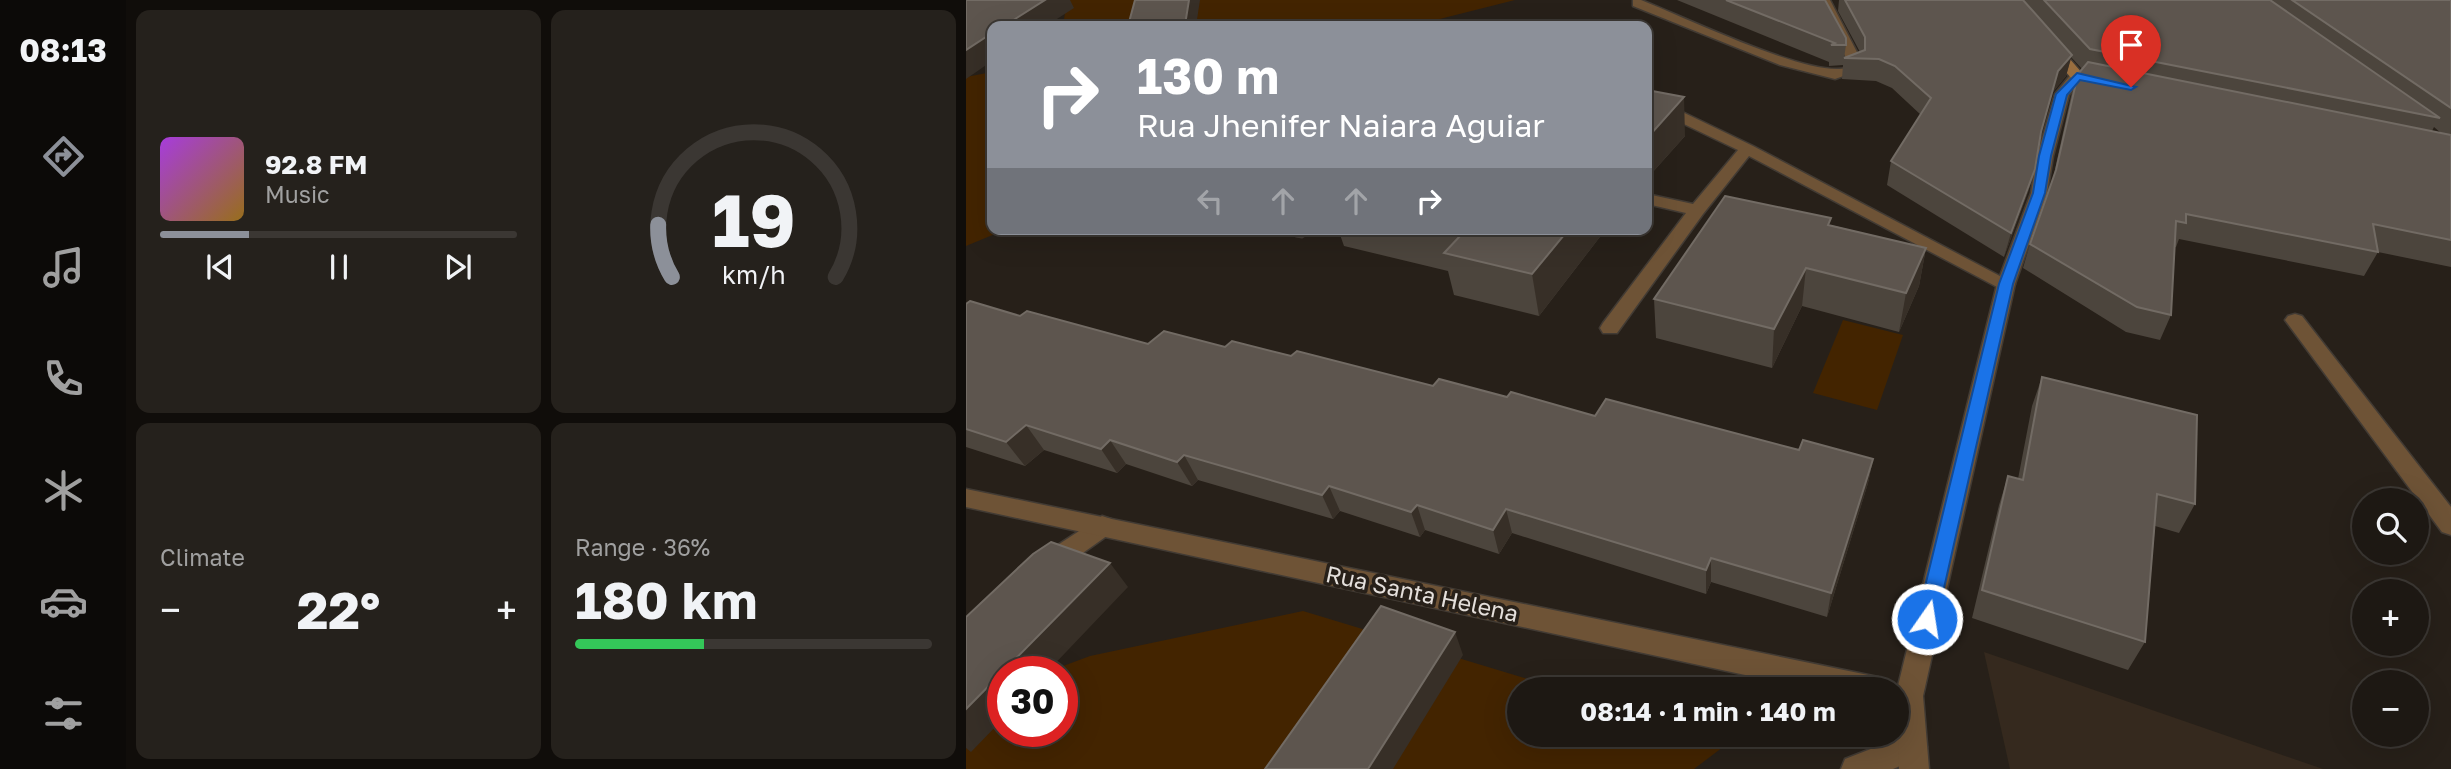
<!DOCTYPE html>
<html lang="en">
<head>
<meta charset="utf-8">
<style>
	body { margin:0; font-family:"Golos Text",sans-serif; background:#25211c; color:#f1f3f6; height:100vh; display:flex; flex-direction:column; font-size:26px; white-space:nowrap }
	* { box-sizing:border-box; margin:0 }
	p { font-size:23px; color:#a0a0a0 }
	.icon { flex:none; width:38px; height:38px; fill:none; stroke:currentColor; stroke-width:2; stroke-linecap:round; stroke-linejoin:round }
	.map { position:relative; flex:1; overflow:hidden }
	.side { display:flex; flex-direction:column; gap:10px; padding:10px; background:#100d0a; width:840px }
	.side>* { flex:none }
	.guide { position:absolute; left:21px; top:21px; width:665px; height:214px; border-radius:14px; box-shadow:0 7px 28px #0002,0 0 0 2px #3b3733; background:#8c9099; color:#fff; overflow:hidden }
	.controls { position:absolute; left:1386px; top:488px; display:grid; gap:14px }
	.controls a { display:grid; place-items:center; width:77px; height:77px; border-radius:50%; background:#1d1813; box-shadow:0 7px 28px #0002,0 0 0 2px #3b3733; font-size:35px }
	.speed { position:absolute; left:21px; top:656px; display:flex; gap:14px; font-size:35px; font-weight:700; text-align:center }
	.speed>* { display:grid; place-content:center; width:91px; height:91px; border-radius:50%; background:#1d1813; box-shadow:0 7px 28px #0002,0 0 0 2px #3b3733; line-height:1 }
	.speed .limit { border:10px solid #d22; background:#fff; color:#111 }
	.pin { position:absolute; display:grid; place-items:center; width:60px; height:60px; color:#fff; margin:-72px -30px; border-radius:50% 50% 50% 0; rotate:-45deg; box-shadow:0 0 7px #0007 }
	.pin .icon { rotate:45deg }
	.me { position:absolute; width:77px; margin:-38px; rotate:13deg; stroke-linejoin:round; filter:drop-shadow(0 0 5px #0008) }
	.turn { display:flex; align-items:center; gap:24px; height:147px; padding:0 35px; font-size:32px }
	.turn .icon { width:91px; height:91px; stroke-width:2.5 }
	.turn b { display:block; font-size:49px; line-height:60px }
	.lanes { display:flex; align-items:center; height:66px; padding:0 35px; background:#0003; justify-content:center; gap:35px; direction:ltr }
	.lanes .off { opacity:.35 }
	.big { font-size:52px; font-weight:700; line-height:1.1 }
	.side .tile { flex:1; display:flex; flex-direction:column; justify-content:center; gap:10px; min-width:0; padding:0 24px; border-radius:14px; background:#25211c }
	.side .dial { align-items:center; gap:0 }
	.dial svg { height:182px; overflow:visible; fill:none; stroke:#3b3733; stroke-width:7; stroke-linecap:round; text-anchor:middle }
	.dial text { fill:#f1f3f6; stroke:none }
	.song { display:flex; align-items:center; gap:21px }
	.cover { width:84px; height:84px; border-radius:10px; background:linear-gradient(135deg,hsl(280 70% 55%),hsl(40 70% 35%)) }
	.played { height:7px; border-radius:4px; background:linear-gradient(90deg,#8c9099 25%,#3b3733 25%) }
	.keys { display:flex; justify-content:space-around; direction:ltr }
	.heat { display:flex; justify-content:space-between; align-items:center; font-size:38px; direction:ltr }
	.charge { height:10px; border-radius:5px; background:linear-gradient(90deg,#34c759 36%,#3b3733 0) }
	.side .tiles { flex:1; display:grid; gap:10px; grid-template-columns:repeat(2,1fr) }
	.trip { position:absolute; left:541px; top:677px; width:402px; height:70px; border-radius:35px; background:#1d1813; box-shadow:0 7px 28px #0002,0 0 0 2px #3b3733; font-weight:700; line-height:70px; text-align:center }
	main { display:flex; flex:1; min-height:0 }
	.tabs { display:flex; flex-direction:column; width:126px; justify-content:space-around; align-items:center; background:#0c0a08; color:#a0a0a0 }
	.tabs .icon { width:49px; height:49px }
	.tabs .active { color:#8c9099 }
	.tabs b { font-size:32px; color:#f1f3f6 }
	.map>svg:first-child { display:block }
	.built { fill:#35291e }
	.green { fill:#432400 }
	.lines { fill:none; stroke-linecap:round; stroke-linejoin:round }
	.lane-casing { stroke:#423b34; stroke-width:3 }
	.street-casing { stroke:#423b34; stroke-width:3 }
	.secondary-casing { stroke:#423b34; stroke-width:3 }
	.lane { fill:#6e5336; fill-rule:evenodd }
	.street { fill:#6e5336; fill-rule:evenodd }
	.secondary { fill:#996e3f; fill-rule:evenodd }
	.wall { fill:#4c453d; fill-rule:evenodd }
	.shaded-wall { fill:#372f27 }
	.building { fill:#5d554e; stroke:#726b64; stroke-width:2 }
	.route { fill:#1a73e8; stroke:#114b97; stroke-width:2 }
	.labels { text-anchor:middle; stroke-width:7; stroke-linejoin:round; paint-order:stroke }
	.near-street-label { font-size:23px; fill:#e5e0dc; stroke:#272019 }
</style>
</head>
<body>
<main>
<nav class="tabs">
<b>08:13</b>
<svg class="icon active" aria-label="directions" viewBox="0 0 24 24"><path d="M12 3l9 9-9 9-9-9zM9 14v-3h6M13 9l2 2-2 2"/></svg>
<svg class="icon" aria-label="music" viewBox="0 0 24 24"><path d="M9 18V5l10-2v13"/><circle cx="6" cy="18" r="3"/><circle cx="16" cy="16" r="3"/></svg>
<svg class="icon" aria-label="phone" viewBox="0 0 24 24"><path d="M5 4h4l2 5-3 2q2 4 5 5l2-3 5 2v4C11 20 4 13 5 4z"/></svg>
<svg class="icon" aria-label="climate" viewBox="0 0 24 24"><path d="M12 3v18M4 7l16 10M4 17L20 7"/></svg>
<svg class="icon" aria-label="car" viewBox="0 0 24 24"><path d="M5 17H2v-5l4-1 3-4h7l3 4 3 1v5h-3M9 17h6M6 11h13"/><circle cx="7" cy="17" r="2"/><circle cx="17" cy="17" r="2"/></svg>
<svg class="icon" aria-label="filters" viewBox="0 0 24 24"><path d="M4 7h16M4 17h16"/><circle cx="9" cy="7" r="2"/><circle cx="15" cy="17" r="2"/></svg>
</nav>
<section class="side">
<div class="tiles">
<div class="tile">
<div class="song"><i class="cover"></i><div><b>92.8 FM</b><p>Music</p></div></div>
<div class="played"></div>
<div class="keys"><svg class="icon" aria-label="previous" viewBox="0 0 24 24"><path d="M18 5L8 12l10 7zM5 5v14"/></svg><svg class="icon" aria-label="pause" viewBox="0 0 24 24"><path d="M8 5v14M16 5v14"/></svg><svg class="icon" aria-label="next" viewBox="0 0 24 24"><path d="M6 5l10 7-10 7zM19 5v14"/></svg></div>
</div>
<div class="tile dial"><svg viewBox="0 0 100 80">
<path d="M14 69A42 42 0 1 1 86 69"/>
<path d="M14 69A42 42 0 0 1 8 46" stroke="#8c9099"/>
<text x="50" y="56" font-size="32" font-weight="700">19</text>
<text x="50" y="72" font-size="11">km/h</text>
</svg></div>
<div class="tile"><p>Climate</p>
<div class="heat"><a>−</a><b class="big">22°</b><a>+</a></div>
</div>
<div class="tile"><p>Range · 36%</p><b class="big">180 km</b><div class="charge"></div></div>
</div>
</section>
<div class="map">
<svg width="1485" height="769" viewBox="0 0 1485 769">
	<rect width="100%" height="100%" fill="#272019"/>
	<polygon class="built" points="1018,652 1357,769 1044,769"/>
	<g class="green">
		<polygon points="101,0 549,0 446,26 97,26"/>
		<polygon points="26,72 26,229 41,229 0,246 0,77"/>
		<polygon points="877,320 937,335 911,410 847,393"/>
		<polygon points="337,611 595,689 553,690 553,735 745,735 765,741 728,769 0,769 0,702 37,688 37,732 96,732 96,672 81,672 124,656"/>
	</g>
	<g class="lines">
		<defs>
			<g id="lane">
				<polygon points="681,102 706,107 787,146 1049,284 1047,288 1033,288 783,156 737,214 651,333 637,333 634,328 637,323 720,213 681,204 681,194 727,204 772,150 697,114 681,110"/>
				<polygon points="329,229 348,229 336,237 330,236"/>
				<polygon points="1329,314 1336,316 1485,507 1485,535 1476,532 1322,324 1319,320 1322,316"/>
				<polygon points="136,516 145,519 148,526 145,533 90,572 81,575 72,572 68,565 72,558"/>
				<polygon points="946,733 956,737 961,747 956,757 927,769 875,769 879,759"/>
			</g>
			<g id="street">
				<path d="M667,0H675C716,16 844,78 880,68V58L852,0H864L894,58V70L869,79L814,65L667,6Z"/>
				<polygon points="1106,73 1118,76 1103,95 1087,156 1081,193 1049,284 957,696 963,769 933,769 931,690 1031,284 1065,193 1071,156 1089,94"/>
				<polygon points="0,489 912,677 922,681 926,690 849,690 0,507"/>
			</g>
			<polygon id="secondary" points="1080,43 1090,43 1116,73 1144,81 1137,85 1106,79 1080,49"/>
		</defs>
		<use href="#lane" class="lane-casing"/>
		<use href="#street" class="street-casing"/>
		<use href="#secondary" class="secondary-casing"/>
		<use href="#lane" class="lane"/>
		<use href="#street" class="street"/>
		<use href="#secondary" class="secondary"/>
	</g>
	<g class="wall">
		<path d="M711,0H859L880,45L878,58L894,52L872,11L873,0H1485V267L1412,252L1398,276L1213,239L1210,247H1209L1205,315L1194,340L1160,332L1057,268L1064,244L1086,183L1105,96L1112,74L1116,69L1105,57L1100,76L1086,93L1074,136L1069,169L1062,192L1038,257L921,185L925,161L955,115L926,88L910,81L876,79L877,65L863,66V62ZM1468,127L1475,133L1466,131Z"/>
		<polygon points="681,90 719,136 685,174 682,174 681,176"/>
		<polygon points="865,225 960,248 953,286 933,332 836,306 806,368 690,338 688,299"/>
		<polygon points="372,229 640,229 573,316 488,295 482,271 378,246"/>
		<polygon points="0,304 182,344 259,347 325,356 467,386 541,397 629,416 833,450 907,459 902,483 861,617 745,582 740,594 546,533 533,554 459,530 454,537 374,511 367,519 232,480 226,486 160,464 151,473 78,450 59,466 0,447"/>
		<polygon points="1076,377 1229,504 1213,533 1189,526 1179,642 1162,670 1006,618 1033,505 1042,476 1052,479 1066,406"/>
	</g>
	<g class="shaded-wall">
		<polygon points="79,0 104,0 108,8 80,26 38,26"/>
		<polygon points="223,0 234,0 230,26 212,26"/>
		<polygon points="26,33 26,61 0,79 0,50"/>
		<polygon points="1106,55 1100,76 1086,93 1092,71"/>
		<polygon points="718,97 719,136 685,174 684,135"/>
		<polygon points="681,139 682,174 681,176"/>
		<polygon points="1069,169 1062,192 1038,257 1045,233"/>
		<polygon points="603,229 640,229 573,316 566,274"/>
		<polygon points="960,248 953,286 933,332 940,293"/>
		<polygon points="840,268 836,306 806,368 808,329"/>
		<polygon points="60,425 78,450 59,466 40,442"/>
		<polygon points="144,440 160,464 151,473 135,449"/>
		<polygon points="218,455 232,480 226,486 211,462"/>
		<polygon points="907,459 902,483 861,617 865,593"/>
		<polygon points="363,486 374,511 367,519 356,495"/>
		<polygon points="451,505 459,530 454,537 445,512"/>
		<polygon points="540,509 546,533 533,554 527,530"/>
		<polygon points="745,558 745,582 740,594 740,570"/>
		<polygon points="144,563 162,587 81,672 37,672 37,719 5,752 0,748 0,709"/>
		<polygon points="489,632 497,655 427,769 402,769"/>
	</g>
	<g class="building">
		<polygon points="0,0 79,0 38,26 26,26 26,33 0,50"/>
		<polygon points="169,0 223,0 219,25 162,26"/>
		<polygon points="760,0 859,0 880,38 880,45 865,45 869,43"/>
		<polygon points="879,0 1057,0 1106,55 1092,71 1075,132 1069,169 1045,233 925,161 965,98 929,66 913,59 878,58 899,50 899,37"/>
		<polygon points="1078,0 1304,0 1474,118 1124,49"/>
		<polygon points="1326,0 1485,0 1485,108"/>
		<polygon points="1122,62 1485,135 1485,240 1407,224 1412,252 1220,214 1220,223 1210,221 1205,315 1171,307 1064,244 1090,170 1112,74"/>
		<polygon points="681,90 718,97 684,135 681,135"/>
		<polygon points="759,196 865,218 862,225 960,248 940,293 840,268 808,329 688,299"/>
		<polygon points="471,229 603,229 566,274 478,253 495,235"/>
		<polygon points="4,301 54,316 61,311 182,344 198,331 259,347 266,341 325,356 331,351 467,386 473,379 541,397 545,392 629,416 640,399 833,450 837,440 907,459 865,593 745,558 740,570 540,509 527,530 451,505 445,512 363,486 356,495 218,455 211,462 144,440 135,449 60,425 40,442 0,429 0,304"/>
		<polygon points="1076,377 1231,415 1229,504 1191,494 1179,642 1016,590 1042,476 1057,480"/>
		<polygon points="85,542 144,563 0,709 0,617 67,554"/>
		<polygon points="415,606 489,632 402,769 299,769"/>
	</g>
	<polygon class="route" points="1111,73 1170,87 1165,90 1114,80 1101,95 1085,156 1079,193 1047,284 971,619 969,625 961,628 954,625 951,619 1033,284 1067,193 1073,156 1090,94"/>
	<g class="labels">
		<g class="near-street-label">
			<text transform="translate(456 594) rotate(12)" y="8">Rua Santa Helena</text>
		</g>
	</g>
</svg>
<div class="controls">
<a><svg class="icon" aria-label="search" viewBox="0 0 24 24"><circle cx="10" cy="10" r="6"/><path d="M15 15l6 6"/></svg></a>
<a>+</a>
<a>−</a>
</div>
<div class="speed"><div class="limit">30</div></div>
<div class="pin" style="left:1165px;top:87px;background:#d93025"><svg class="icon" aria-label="arrive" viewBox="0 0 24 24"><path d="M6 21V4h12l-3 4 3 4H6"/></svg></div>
<svg class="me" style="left:961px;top:619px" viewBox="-20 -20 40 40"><circle r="17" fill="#1a73e8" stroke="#fff" stroke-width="3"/><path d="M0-11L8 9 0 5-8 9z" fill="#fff"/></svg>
<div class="trip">08:14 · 1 min · 140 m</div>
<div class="guide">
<div class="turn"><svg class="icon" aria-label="right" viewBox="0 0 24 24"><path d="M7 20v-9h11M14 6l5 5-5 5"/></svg><div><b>130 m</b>Rua Jhenifer Naiara Aguiar</div></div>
<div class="lanes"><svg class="icon off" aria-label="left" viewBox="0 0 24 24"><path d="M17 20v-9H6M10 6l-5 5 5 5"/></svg><svg class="icon off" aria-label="ahead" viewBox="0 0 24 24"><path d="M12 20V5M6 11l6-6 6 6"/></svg><svg class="icon off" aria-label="ahead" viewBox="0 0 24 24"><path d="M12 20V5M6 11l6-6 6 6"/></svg><svg class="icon" aria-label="right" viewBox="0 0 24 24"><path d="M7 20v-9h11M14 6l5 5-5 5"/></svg></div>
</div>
</div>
</main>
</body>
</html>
